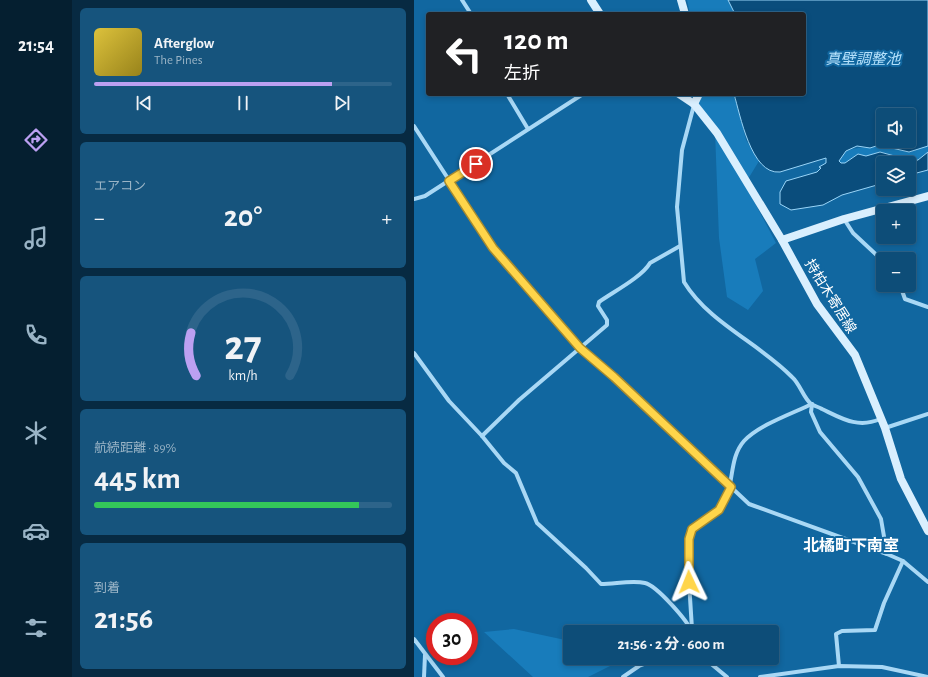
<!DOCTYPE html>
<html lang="ja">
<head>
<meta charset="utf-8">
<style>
	body { margin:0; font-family:"Alegreya Sans","Noto Sans JP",sans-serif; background:#16547d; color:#f1f3f6; height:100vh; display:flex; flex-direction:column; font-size:15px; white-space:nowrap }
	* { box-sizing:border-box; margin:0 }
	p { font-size:13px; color:#9ab4c6 }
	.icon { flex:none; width:22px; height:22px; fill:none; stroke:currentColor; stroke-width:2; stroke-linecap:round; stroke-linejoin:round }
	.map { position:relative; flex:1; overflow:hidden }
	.panel { display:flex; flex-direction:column; gap:8px; padding:8px; background:#072a42; width:342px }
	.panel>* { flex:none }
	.top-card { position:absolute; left:12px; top:12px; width:380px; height:84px; border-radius:4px; box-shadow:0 2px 6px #0003,0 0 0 1px #2d648a; background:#202124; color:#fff; overflow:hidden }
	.fabs { position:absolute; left:462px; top:108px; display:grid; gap:8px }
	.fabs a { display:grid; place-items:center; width:40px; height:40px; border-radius:4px; background:#0d4d78; box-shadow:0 2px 6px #0003,0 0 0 1px #2d648a; font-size:20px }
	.speed { position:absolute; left:12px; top:613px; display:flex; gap:8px; font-size:20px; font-weight:700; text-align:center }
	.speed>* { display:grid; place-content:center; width:52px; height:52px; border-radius:50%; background:#0d4d78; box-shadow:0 2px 6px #0003,0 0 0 1px #2d648a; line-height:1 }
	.speed .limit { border:6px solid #d22; background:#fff; color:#111 }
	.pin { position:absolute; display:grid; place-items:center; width:34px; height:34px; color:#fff; margin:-17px; border:2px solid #fff; border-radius:50%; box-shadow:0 1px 4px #0007 }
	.me { position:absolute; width:44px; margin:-22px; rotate:358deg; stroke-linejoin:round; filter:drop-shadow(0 0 3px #0008) }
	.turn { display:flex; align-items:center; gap:14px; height:84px; padding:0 12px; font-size:18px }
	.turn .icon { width:52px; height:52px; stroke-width:2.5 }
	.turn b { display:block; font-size:28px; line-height:34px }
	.big { font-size:30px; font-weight:700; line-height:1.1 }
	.panel .card { flex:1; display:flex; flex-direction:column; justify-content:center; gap:6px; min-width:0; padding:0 14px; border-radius:6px; background:#16547d }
	.panel .dial { align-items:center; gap:0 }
	.dial svg { height:104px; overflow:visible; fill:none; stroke:#2d648a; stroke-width:7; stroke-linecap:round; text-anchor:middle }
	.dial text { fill:#f1f3f6; stroke:none }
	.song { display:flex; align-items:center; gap:12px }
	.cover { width:48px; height:48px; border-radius:6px; background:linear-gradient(135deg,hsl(50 70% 55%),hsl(50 70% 35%)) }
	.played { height:4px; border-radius:2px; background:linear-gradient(90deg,#bca0f2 80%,#2d648a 80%) }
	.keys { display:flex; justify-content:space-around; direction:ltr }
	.heat { display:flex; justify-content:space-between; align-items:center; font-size:22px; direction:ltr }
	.charge { height:6px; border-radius:3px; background:linear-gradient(90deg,#34c759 89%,#2d648a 0) }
	.trip { position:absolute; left:149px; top:625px; width:216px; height:40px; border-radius:4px; background:#0d4d78; box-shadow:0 2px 6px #0003,0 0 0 1px #2d648a; font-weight:700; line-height:40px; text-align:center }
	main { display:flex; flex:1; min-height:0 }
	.tabs { display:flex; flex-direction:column; width:72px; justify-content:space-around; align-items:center; background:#051f30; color:#9ab4c6 }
	.tabs .icon { width:28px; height:28px }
	.tabs .active { color:#bca0f2 }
	.tabs b { font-size:18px; color:#f1f3f6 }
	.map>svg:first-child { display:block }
	.green { fill:#187cbb }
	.water { fill:#0a4d7c; stroke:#9ad5f8; fill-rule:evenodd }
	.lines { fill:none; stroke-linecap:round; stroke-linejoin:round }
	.street { stroke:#a9d8f5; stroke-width:4 }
	.secondary { stroke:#d9effe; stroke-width:8 }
	.route-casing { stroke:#a68a30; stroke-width:10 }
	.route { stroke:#ffd54a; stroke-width:7 }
	.labels { text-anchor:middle; stroke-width:4; stroke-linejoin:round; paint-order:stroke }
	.street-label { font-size:14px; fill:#fff; stroke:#1167a0 }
	.water-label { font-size:15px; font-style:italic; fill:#b5e1fb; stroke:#1167a0 }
	.quarter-label { font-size:16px; font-weight:bold; fill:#fff; stroke:#1167a0 }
</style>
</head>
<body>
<main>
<nav class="tabs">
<b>21:54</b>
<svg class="icon active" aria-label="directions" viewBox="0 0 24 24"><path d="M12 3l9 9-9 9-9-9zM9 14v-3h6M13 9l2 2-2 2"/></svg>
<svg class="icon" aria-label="music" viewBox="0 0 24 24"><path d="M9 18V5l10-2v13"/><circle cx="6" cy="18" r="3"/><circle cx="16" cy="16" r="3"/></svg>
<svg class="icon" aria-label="phone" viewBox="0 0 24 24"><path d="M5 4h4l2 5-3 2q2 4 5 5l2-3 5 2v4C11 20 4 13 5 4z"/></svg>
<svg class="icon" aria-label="climate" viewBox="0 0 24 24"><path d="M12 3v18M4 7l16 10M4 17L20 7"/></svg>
<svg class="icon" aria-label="car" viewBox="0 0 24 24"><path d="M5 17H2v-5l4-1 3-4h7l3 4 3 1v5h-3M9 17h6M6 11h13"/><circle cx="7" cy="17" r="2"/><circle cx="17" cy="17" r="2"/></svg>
<svg class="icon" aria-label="filters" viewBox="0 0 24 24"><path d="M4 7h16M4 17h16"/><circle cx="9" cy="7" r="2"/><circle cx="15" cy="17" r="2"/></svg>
</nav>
<section class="panel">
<div class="card">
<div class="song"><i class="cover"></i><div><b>Afterglow</b><p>The Pines</p></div></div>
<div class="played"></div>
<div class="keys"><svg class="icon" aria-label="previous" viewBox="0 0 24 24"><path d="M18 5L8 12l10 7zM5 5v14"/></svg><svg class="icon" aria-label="pause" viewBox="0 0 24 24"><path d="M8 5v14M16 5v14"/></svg><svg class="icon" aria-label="next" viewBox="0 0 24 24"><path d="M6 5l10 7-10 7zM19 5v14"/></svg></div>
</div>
<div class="card"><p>エアコン</p>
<div class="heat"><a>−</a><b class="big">20°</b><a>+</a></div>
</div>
<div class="card dial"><svg viewBox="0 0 100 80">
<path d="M14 69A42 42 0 1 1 86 69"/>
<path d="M14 69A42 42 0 0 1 10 36" stroke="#bca0f2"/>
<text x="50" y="56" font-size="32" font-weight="700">27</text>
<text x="50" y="72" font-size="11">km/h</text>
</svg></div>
<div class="card"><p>航続距離 · 89%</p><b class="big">445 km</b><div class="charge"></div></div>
<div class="card"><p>到着</p><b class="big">21:56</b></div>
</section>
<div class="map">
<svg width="514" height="677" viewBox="0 0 514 677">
	<rect width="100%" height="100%" fill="#1167a0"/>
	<g class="green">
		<polygon points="273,0 314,0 321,14 276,14"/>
		<polygon points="289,94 320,94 332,140 345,161 331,184 362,243 341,259 349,291 334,310 313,297 305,238 301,131 284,103"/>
		<path d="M465,145L495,152L514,146V152L504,160L499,161L466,152L452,156L444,154L431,163H427L425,161C428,144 453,150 465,145Z"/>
		<polygon points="100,629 156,641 156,658 212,658 174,677 119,677 70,632"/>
	</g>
	<path class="water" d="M314,0H514V146L495,152L465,145L456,148L443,146L432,151L425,161L427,163H431L444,154L452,156L466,152L499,161L504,160L514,152V170L495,175V163H469V179L463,185L428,195L409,205L377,210L366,204V192L372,181L403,172L407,168L405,167L412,163V158L366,172C337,175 326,114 320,94H390V14H321ZM469,115H495V141H469Z"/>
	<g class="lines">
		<g class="street">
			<polyline points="48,0 57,14"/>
			<polyline points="93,94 114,129"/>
			<path d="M280,105L268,150L263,207L270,282C295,323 345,343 378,377C386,384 389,397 397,404C400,406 405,407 408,409C427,418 444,429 466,419"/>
			<polyline points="0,126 79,248 115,290 166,348 200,377 335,504 473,554 489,561 514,582"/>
			<polyline points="0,199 11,196 169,94"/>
			<polyline points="430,219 439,233 469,261"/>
			<polyline points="486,285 491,299 514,307"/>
			<path d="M0,353L35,401L68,436L90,463L102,473L123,523L172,568L187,584C201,584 218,580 231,583C243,586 273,620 278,632"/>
			<polyline points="398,404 397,412 406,432 444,477 467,519 473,554"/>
			<polyline points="471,428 514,414"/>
			<path d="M68,436L105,400L193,325V320L184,306L185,302C199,292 228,277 236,263L266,246"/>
			<path d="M278,629L274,566L277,529C285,522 300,516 305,510C322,491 313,460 330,441C345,425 377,414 398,404"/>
			<polyline points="0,639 29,677"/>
			<polyline points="290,658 313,677"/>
			<polyline points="425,666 422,634 428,631 461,630 470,603 489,561"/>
			<polyline points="10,677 11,655"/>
			<polyline points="209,677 225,666 246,658"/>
			<polyline points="346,677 425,666 468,667 514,677"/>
		</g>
		<g class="secondary">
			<polyline points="177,0 186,14"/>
			<polyline points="267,0 271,14"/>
			<polyline points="265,94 280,104 303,133 368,240 403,304 441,355 471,428 487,479 514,531"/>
			<polyline points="280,104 285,94"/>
			<polyline points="368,240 430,219 514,196"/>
		</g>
	</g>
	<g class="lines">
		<defs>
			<polyline id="route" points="62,164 35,181 79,248 166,348 200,377 317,487 305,510 278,529 275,539 275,582"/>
		</defs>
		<use href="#route" class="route-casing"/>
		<use href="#route" class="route"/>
	</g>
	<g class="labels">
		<g class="street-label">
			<text transform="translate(417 296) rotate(58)" y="5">持柏木寄居線</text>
		</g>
		<g class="water-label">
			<text x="449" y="64">真壁調整池</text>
		</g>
		<g class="quarter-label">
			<text x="437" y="551">北橘町下南室</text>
		</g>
	</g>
</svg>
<div class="fabs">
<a><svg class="icon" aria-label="sound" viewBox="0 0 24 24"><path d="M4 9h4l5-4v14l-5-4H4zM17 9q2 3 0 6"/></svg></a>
<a><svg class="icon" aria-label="layers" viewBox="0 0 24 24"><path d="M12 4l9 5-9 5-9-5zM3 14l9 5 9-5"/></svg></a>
<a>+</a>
<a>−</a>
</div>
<div class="speed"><div class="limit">30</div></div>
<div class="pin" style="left:62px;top:164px;background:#d93025"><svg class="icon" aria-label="arrive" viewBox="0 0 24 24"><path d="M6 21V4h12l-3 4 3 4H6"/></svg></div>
<svg class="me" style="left:275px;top:582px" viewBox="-20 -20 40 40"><path d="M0-17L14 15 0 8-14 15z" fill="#ffd54a" stroke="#fff" stroke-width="4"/></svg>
<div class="trip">21:56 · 2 分 · 600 m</div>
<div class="top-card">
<div class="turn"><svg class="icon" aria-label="left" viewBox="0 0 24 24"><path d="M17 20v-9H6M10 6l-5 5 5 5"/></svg><div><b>120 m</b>左折</div></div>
</div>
</div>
</main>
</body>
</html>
